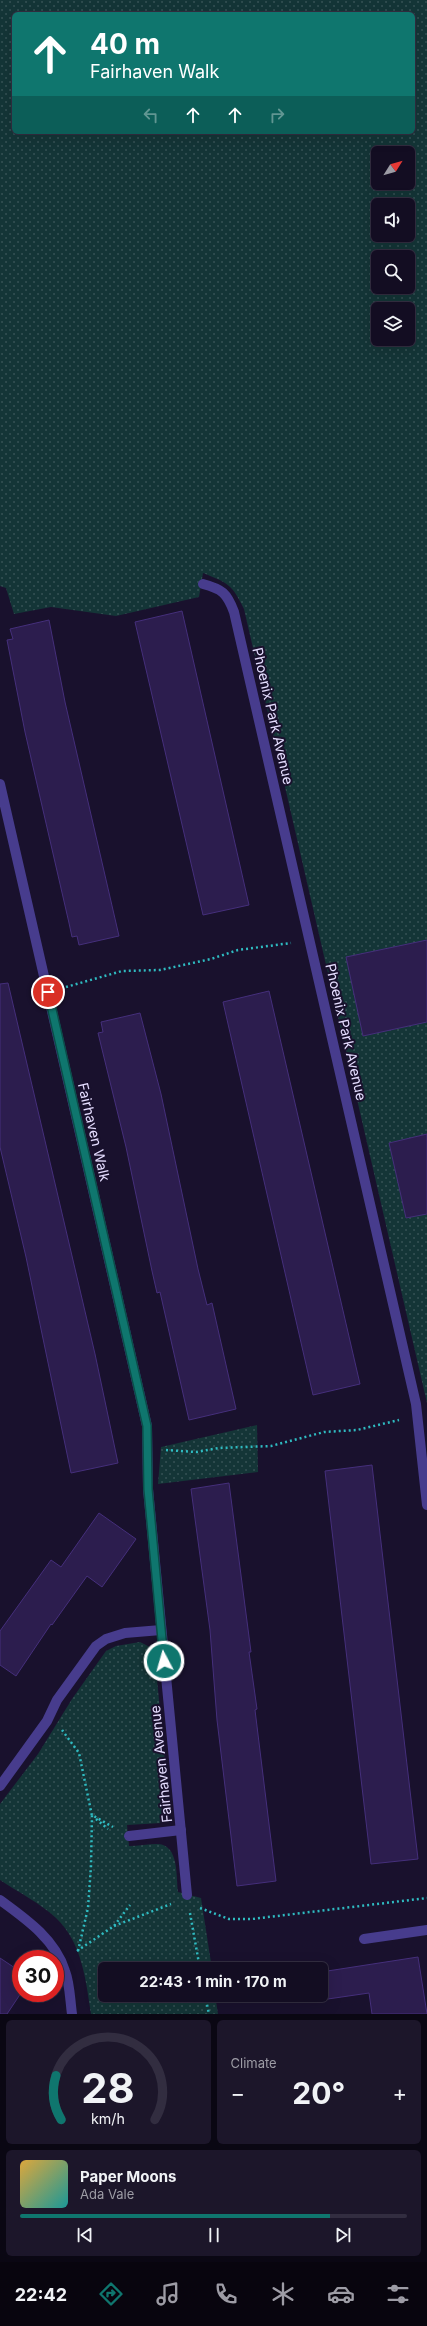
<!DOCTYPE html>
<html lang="en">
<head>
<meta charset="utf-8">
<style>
	body { margin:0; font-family:Inter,sans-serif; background:#1c162a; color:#f1f3f6; height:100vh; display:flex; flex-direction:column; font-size:15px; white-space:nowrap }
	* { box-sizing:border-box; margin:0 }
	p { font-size:13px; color:#9d9ca5 }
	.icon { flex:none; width:22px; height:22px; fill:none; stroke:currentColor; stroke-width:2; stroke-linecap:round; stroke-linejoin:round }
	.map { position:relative; height:2014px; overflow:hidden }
	.details { display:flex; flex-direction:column; gap:6px; padding:6px; background:#0a0713; flex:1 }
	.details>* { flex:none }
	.guide { position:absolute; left:12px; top:12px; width:403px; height:122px; border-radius:6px; box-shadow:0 4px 16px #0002,0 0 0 1px #322d40; background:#0f766e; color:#fff; overflow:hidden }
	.needle { width:26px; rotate:53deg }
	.fabs { position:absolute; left:371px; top:146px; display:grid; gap:8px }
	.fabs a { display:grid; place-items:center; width:44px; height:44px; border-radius:6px; background:#130d22; box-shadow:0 4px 16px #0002,0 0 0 1px #322d40; font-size:20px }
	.speed { position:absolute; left:12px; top:1950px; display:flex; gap:8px; font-size:20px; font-weight:700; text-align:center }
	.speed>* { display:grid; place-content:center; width:52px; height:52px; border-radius:50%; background:#130d22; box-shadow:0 4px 16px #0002,0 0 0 1px #322d40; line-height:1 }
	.speed .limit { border:6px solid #d22; background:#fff; color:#111 }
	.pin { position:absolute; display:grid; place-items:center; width:34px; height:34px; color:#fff; margin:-17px; border:2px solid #fff; border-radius:50%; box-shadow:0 1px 4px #0007 }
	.me { position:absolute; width:44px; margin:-22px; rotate:354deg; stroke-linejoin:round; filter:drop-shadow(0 0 3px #0008) }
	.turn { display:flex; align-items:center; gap:14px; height:84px; padding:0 12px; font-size:18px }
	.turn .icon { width:52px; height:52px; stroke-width:2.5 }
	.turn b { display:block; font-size:28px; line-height:34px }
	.lanes { display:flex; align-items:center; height:38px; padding:0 12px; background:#0003; justify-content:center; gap:20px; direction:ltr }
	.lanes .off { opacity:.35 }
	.big { font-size:30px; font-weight:700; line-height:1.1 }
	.details .card { flex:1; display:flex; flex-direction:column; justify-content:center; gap:6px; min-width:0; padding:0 14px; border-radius:6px; background:#1c162a }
	.details .dial { align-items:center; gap:0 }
	.dial svg { height:104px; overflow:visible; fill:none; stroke:#322d40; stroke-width:7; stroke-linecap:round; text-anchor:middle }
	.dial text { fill:#f1f3f6; stroke:none }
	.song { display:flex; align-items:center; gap:12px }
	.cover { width:48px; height:48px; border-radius:6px; background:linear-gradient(135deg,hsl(40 70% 55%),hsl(180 70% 35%)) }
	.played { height:4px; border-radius:2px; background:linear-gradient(90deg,#0f766e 80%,#322d40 80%) }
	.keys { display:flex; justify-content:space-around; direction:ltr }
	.heat { display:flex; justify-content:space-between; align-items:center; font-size:22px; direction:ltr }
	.details .tiles { flex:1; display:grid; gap:6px; grid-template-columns:1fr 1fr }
	.card:last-child { grid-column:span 2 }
	.trip { position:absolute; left:98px; top:1962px; width:230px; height:40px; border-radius:6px; background:#130d22; box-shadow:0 4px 16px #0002,0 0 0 1px #322d40; font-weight:700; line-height:40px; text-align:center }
	.tabs { display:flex; height:64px; justify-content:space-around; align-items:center; background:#08050e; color:#9d9ca5 }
	.tabs .icon { width:28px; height:28px }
	.tabs .selected { color:#0f766e }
	.tabs b { font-size:18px; color:#f1f3f6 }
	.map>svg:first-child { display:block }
	.grass { fill:url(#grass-dots); fill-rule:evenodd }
	.building { fill:#2c1d4e; stroke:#452f7b }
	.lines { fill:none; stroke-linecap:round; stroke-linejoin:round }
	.path { stroke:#2fbbc1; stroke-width:2.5; stroke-dasharray:2 3; stroke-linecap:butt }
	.lane { stroke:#473c8d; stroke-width:10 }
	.street { stroke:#473c8d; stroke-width:10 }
	.route-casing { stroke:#0a4d48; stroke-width:10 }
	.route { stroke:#0f766e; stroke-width:7 }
	.labels { text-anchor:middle; stroke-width:4; stroke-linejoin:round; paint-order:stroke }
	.street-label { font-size:14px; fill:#e5ddff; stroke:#19112d }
</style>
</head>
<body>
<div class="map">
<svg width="427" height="2014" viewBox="0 0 427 2014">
	<defs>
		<pattern id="grass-dots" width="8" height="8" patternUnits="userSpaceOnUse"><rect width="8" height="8" fill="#143537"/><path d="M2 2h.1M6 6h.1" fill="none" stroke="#365255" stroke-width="1.8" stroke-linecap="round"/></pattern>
	</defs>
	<rect width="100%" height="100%" fill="#19112d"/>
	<g class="grass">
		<path d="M0,0H427V1403L244,609C232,584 228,583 203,573L199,597L116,616L51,607L14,614L6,588L0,586ZM14,14H413V132H14ZM378,153H408V183H378ZM378,205H408V235H378ZM378,257H408V287H378ZM378,309H408V339H378Z"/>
		<polygon points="257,1425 258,1472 158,1484 161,1447"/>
		<path d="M140,1642L150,1647L155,1659L169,1802L167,1815L161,1823L127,1825L129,1846C138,1846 148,1844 158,1844C179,1845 176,1876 178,1892L201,1898L212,1969H105V1995H215L218,2014H91C86,1981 82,1942 56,1918C40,1903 18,1892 0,1880V1804L38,1754L72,1699L106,1651L116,1646Z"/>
	</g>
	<g class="building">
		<polygon points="182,611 249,905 203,915 135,622"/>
		<polygon points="49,620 65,702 119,936 79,945 77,936 72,937 69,923 25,732 7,640 13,639 10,629"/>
		<polygon points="427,940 427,1022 363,1036 346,957"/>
		<polygon points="8,983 95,1354 118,1463 71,1473 26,1257 0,1147 0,984"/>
		<polygon points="269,991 360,1384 313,1395 223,1002"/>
		<polygon points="140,1013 161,1094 198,1269 207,1305 212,1303 236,1409 189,1420 160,1292 157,1293 152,1271 126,1147 98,1033 103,1032 101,1022"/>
		<polygon points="427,1134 427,1214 406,1218 389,1143"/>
		<polygon points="372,1465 418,1859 371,1864 325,1471"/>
		<polygon points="229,1483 251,1652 249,1652 257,1709 255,1710 276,1881 237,1886 217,1720 210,1630 191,1489"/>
		<polygon points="99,1513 136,1539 102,1587 87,1576 52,1625 51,1624 16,1676 0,1665 0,1631 51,1560 61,1567"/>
		<polygon points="418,1957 427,2014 372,2014 369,1993 321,2000 321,1972"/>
		<polygon points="0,1958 21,1972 21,1993 7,2014 0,2014"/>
	</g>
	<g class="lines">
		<g class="path">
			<polyline points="66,987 122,971 160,970 211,959 238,950 291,943"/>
			<polyline points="166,1450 196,1452 219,1448 271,1446 324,1432 357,1430 399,1420"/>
			<polyline points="62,1730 79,1753 92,1816"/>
			<polyline points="96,1819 108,1829"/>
			<polyline points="200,1908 229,1919 252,1919 427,1898"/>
			<polyline points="190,1913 200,1969"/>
			<polyline points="114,1926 171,1904"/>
			<polyline points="77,1951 114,1926 130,1905"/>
			<polyline points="78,1951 88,1908 91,1866 92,1815 113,1827"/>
			<polyline points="205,1995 209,2014"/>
		</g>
		<polyline class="lane" points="364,1939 427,1930"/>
		<g class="street">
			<path d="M203,584C222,589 227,593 234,612L416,1404L427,1505"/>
			<polyline points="0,784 147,1426 148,1489 187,1895"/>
			<polyline points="0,1786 47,1721 57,1700 96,1646 106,1639 125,1633 161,1630"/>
			<polyline points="129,1836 181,1830"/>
			<path d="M0,1900C26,1919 55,1939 65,1971C70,1984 70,2000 72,2014"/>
		</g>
	</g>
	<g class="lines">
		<defs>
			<polyline id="route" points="48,992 147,1426 148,1489 164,1661"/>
		</defs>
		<use href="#route" class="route-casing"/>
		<use href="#route" class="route"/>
	</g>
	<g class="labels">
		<g class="street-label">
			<text transform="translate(273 716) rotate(77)" y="5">Phoenix Park Avenue</text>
			<text transform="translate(346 1032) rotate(77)" y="5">Phoenix Park Avenue</text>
			<text transform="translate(94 1132) rotate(77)" y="5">Fairhaven Walk</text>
			<text transform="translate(161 1764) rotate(-96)" y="5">Fairhaven Avenue</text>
		</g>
	</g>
</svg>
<div class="fabs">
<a><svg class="needle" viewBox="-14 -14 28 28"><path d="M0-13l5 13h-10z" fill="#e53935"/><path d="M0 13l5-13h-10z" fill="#9d9ca5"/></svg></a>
<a><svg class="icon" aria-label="sound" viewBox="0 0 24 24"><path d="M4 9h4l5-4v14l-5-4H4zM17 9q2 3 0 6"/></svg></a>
<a><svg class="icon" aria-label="search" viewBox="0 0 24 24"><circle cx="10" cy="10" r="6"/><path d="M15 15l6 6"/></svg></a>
<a><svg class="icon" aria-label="layers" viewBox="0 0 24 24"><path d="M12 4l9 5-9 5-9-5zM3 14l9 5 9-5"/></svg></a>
</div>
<div class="speed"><div class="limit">30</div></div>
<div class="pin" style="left:48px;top:992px;background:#d93025"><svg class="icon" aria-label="arrive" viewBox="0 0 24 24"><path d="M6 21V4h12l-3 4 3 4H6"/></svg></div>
<svg class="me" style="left:164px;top:1661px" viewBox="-20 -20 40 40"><circle r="17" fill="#0f766e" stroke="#fff" stroke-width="3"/><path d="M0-11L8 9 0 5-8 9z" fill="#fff"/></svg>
<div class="trip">22:43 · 1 min · 170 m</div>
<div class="guide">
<div class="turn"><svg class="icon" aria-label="ahead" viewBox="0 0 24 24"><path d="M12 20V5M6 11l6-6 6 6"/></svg><div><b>40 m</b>Fairhaven Walk</div></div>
<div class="lanes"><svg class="icon off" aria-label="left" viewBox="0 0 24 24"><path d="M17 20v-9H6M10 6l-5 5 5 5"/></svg><svg class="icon" aria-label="ahead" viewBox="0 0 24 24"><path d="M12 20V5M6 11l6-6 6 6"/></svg><svg class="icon" aria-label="ahead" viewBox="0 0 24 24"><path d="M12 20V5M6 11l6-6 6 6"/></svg><svg class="icon off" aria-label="right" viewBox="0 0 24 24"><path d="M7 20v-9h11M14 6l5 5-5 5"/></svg></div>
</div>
</div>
<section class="details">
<div class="tiles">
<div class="card dial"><svg viewBox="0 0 100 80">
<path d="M14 69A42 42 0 1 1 86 69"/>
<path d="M14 69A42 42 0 0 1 10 35" stroke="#0f766e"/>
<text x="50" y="56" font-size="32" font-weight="700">28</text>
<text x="50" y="72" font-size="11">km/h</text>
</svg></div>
<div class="card"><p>Climate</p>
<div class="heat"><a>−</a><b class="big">20°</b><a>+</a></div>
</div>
<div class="card">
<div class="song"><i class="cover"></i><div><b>Paper Moons</b><p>Ada Vale</p></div></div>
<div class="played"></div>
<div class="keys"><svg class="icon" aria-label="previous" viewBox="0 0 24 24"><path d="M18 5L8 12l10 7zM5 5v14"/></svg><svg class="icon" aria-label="pause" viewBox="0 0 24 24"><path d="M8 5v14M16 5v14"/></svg><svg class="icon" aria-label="next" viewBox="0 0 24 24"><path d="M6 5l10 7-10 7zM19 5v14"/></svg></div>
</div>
</div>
</section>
<nav class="tabs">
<b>22:42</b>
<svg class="icon selected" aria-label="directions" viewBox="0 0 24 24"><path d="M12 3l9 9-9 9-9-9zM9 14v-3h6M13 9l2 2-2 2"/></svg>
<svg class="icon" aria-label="music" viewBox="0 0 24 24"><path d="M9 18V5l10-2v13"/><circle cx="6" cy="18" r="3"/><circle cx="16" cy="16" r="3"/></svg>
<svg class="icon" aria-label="phone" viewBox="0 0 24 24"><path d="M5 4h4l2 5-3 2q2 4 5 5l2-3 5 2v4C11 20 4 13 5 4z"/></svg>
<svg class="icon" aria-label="climate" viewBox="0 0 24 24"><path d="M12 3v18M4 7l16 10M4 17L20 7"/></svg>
<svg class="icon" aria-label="car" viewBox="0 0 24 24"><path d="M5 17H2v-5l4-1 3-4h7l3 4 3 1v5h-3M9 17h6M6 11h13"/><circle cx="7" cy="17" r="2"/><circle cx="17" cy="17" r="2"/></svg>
<svg class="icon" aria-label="filters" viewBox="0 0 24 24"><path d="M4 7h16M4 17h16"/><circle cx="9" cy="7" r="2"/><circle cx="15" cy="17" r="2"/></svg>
</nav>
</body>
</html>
